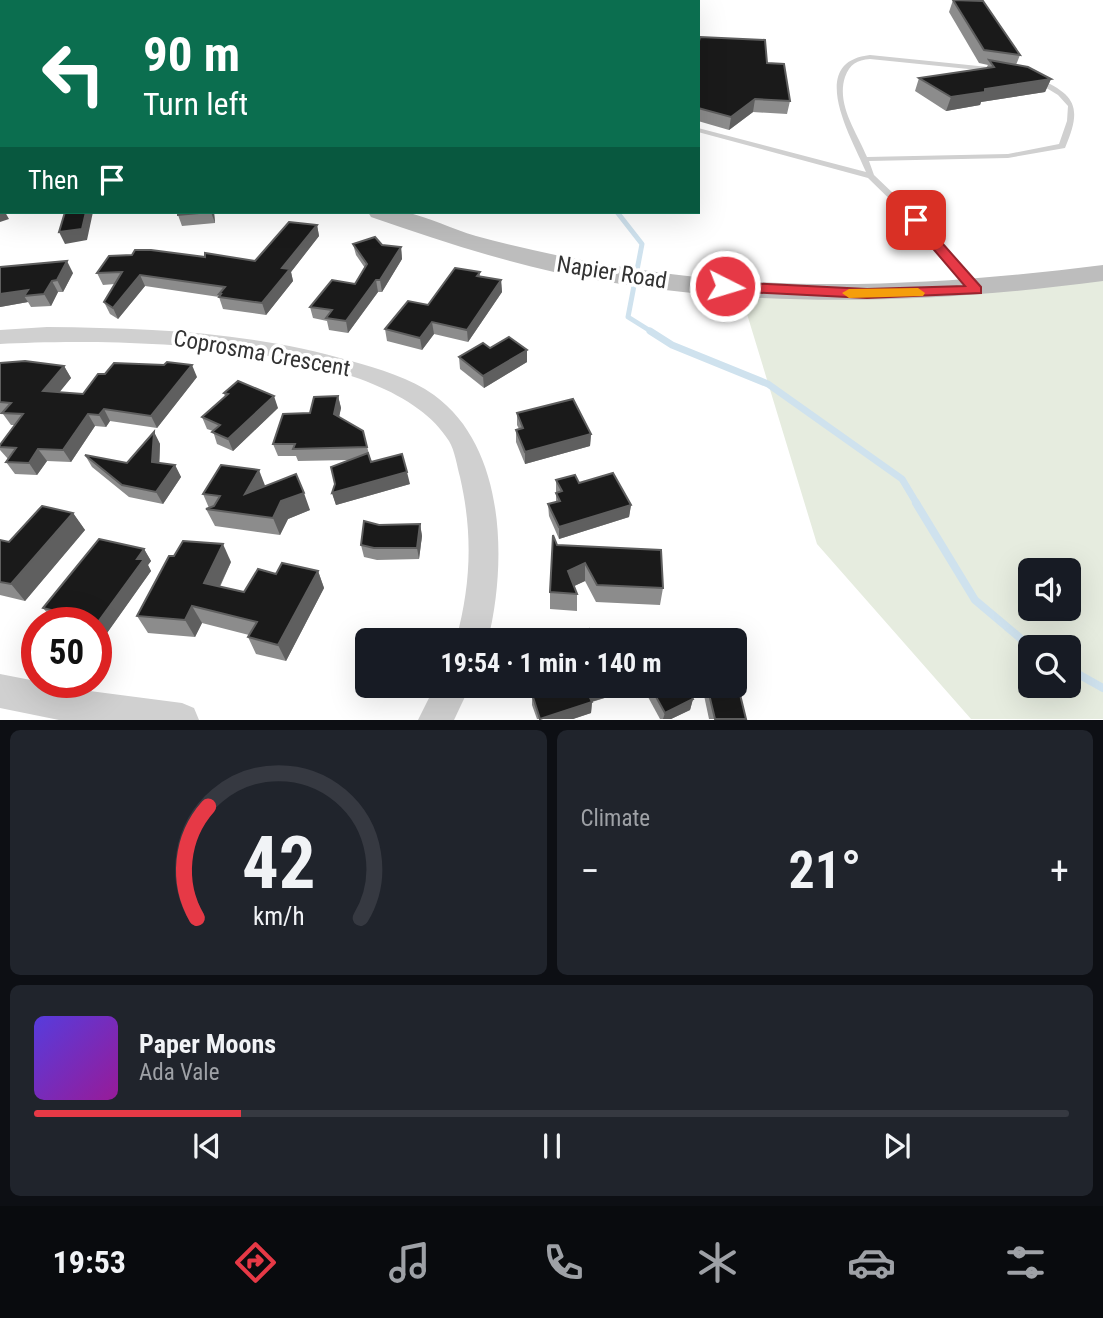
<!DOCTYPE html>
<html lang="en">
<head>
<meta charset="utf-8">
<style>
	body { margin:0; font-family:"Roboto Condensed",sans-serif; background:#20242c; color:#f1f3f6; height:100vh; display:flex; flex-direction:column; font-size:26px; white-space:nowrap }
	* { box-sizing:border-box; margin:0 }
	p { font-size:23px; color:#9ea1a6 }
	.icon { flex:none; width:38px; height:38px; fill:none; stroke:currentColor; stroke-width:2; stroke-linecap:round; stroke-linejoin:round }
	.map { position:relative; height:720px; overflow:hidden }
	.side { display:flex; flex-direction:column; gap:10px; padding:10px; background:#0d0f14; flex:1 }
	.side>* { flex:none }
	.guide { position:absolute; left:0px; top:0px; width:700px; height:214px; box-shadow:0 7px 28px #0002; background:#0b6e4f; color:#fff; overflow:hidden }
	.tools { position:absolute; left:1018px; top:558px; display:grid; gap:14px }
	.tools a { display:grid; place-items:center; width:63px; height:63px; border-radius:10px; background:#171b24; box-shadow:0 7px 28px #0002; font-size:35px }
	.speed { position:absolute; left:21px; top:607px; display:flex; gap:14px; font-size:35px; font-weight:700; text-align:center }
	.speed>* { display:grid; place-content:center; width:91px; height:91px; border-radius:50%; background:#171b24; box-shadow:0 7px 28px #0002; line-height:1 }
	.speed .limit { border:10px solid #d22; background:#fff; color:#111 }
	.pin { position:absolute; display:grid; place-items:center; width:60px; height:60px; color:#fff; margin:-30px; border-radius:14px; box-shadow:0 4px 10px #0006 }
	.me { position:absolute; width:77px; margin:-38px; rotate:95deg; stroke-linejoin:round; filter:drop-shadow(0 0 5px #0008) }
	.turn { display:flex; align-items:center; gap:24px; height:147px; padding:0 28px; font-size:32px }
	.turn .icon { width:91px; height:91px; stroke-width:2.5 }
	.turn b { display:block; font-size:49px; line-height:60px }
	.then { display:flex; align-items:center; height:66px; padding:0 28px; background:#0003; gap:14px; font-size:26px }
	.big { font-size:52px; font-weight:700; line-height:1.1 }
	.side .tile { flex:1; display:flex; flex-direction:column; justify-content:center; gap:10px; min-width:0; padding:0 24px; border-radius:10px; background:#20242c }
	.side .dial { align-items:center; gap:0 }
	.dial svg { height:182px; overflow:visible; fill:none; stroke:#363941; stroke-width:7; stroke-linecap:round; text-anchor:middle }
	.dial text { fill:#f1f3f6; stroke:none }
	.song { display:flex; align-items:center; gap:21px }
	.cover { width:84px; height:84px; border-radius:10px; background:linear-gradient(135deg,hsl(250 70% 55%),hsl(300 70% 35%)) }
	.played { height:7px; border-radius:4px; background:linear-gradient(90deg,#e63946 20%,#363941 20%) }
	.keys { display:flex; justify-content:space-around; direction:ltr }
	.heat { display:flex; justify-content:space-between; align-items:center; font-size:38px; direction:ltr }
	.side .tiles { flex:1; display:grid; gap:10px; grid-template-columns:1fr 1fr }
	.tile:last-child { grid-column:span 2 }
	.trip { position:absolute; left:355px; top:628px; width:392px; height:70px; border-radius:10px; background:#171b24; box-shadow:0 7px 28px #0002; font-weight:700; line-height:70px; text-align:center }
	.dock { display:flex; height:112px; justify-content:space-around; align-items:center; background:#090b0e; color:#9ea1a6 }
	.dock .icon { width:49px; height:49px }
	.dock .active { color:#e63946 }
	.dock b { font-size:32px; color:#f1f3f6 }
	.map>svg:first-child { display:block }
	.green { fill:#e6ecdf; fill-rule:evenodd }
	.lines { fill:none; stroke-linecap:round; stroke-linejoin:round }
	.stream-far2 { stroke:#cfe2ee; stroke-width:5 }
	.stream-far1 { stroke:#cfe2ee; stroke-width:7 }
	.stream { stroke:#cfe2ee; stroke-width:8 }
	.lane { fill:#d0d0d0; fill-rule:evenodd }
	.street { fill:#d0d0d0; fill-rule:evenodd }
	.secondary { fill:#bdbdbd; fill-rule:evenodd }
	.wall { fill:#8c8c8c }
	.shaded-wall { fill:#5f5f5f }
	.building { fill:#1a1a1a; stroke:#5f5f5f; stroke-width:2 }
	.route { fill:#e63946; stroke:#96252e; stroke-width:2 }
	.slow { fill:#f59e0b }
	.labels { text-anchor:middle; stroke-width:7; stroke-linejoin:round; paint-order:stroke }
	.street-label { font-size:23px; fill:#333; stroke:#fff }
</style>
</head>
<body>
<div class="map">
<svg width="1103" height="720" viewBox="0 0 1103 720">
	<rect width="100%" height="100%" fill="#fff"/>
	<path class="green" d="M1103,274V719H971L817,544L740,291ZM1031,570H1069V609H1031ZM1031,648H1069V686H1031Z"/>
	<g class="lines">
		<polyline class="stream-far2" points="617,212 642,244 628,317 652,332"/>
		<polyline class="stream-far1" points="650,331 672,345 768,384 902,479 917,504"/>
		<g class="stream">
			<polyline points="916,503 975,600 1032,648"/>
			<polyline points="1069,669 1103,688"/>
		</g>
		<g class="lane">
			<polygon points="93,0 99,0 101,2 95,2"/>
			<path d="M870,55L998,68L1001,70L998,72L870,59C857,60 850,64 845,77C836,105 857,132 867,157L1008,154L1059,144L1067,121L1068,106L1058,95L1035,81L1034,80L1037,78C1077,95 1082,108 1065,148L1008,158L869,161L874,175L919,218L978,288L980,290L978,292H972L913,222L868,178L698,132V128L866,172C853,140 805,62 870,55Z"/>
		</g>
		<g class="street">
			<polygon points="2,164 2,175 0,175 0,165"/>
			<path d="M47,327C150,328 253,332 351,361C379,369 411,378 434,395C506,447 507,563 488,640H456C471,584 473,534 460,477C457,466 455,451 449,441C387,339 108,338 0,344V330Z"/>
			<polygon points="0,674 82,690 182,703 194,708 199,720 59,720 0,708"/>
			<polygon points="435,686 470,686 454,720 418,720"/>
		</g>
		<g class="secondary">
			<rect x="0" y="50" width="2" height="10"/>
			<path d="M368,212C380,212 393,210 405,212C429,217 452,229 476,236C530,251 586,262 642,270C795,294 951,284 1103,265V281C920,305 736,310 554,272C492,258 431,238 371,217Z"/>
		</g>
	</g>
	<g class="wall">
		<polygon points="0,0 72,0 74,2 2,2 2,15 0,15"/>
		<polygon points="953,0 1020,55 1016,65 1051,79 1045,92 981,102 980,105 946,111 915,91 919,78 986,68 988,65 979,63 949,12"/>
		<polygon points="698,41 767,63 790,101 787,114 753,112 729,130 698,121"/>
		<polygon points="178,212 214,212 215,223 182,226 178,215"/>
		<polygon points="317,225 319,236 291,272 293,281 266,315 223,309 219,297 145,286 118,319 110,314 104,302 115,284 103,285 97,273 205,257 255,261"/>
		<polygon points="353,244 401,247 402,259 382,292 378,292 348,333 329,330 327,321 313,318 310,307 355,284 365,268 356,255"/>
		<polygon points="0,267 73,273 63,292 58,292 51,306 31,307 28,302 0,307"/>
		<polygon points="480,272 480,276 501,280 502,292 468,342 434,334 422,350 387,341 385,329 428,305"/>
		<polygon points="490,348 527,362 484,388 460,369 459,357"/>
		<polygon points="0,363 64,366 71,378 59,392 83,394 197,377 157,428 110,421 106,427 95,426 71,462 47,461 37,475 15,474 6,462 8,459 0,450 0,445 15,425 11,425 3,414 0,414"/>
		<polygon points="224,393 278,408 233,451 217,444 213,431 207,429 202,417 225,397"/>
		<polygon points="338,396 341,408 339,417 363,431 371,462 410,484 336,505 332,493 349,460 298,461 296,456 278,456 273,444 310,413"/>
		<polygon points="517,413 591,434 590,446 525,464 516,442 516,430 519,429 517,425"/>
		<polygon points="154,432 160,444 159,463 175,465 181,477 163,504 129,497 92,467 85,455 127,463"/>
		<polygon points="556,480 579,483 631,505 629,517 559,539 549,516 548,504 556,502"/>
		<polygon points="265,486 310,510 288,519 280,535 215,526 206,509 209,508 203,494"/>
		<polygon points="73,513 85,530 25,601 0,595 0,540 9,542"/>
		<polygon points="420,524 422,536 419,559 377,560 364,557 361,545 379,525"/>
		<polygon points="557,545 663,588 660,605 596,602 585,581 574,586 577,594 577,611 550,609 550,592"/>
		<polygon points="144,549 151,561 148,565 151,571 107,633 96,630 96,623 66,623 53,620 43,608"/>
		<polygon points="231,562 220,587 244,592 276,574 318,571 324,588 286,661 256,654 248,637 249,635 202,623 195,637 148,633 137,616"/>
		<polygon points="553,686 612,686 611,696 592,702 591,713 573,719 537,719 532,705 532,694 553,687"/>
		<polygon points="642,686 685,686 693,699 690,710 671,719 660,719"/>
		<polygon points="702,686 735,686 746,719 709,719"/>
	</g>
	<g class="shaded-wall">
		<polygon points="35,0 45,0 46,1 32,2"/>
		<polygon points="1051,79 1045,92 981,102 980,105 946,111 951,97 985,89"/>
		<polygon points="755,99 753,112 729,130 731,117"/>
		<polygon points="2,208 2,212 5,212 9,219 0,222 0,209"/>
		<polygon points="86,212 93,212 87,240 65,244 59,232"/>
		<polygon points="211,212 214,212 215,223"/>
		<polygon points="317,225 319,236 291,272 293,281 266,315 262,303 282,268"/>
		<polygon points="401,247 402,259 382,292 380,280"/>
		<polygon points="67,261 73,273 63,292 57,280"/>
		<polygon points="140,275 145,286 118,319 113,308"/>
		<polygon points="376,280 378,292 348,333 346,321"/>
		<polygon points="501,280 502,292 468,342 467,330"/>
		<polygon points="52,281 58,292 51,306 44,294"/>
		<polygon points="28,290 24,296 28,302 0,307 0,294"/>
		<polygon points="432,322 434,334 422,350 420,338"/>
		<polygon points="527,350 527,362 484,388 483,376"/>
		<polygon points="192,365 197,377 157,428 151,416"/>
		<polygon points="64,366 71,378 50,404 43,391"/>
		<polygon points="274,396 278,408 233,451 228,439"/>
		<polygon points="338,396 341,408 337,426 334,414"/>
		<polygon points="104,409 110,421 106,427 99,415"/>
		<polygon points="88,414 95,426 71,462 63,450"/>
		<polygon points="154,432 160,444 159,474 152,462"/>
		<polygon points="591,434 590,446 525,464 525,452"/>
		<polygon points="38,449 47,461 37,475 29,463"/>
		<polygon points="175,465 181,477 163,504 156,492"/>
		<polygon points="259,470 266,488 245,494"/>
		<polygon points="407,472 410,484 336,505 332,493"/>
		<polygon points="304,493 310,510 288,519 280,535 273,518 281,501"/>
		<polygon points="631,505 629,517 559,539 559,527"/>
		<polygon points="73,513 85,530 25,601 11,584"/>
		<polygon points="420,524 422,536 419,559 417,548"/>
		<polygon points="223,544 231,562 213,600 204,583"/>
		<polygon points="144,549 151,561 148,565 151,571 107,633 98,622 137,559"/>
		<polygon points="585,563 585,581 568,589 568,571"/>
		<polygon points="318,571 324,588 286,661 278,645"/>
		<polygon points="192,606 202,623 195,637 185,620"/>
		<polygon points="608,686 612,686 611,696 587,703 588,693"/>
		<polygon points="693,699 690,710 671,719 663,719 665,713"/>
		<polygon points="592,702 591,713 573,719 542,719"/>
	</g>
	<g class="building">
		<polygon points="0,0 35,0 32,2 2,2 2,8 0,8"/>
		<polygon points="53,0 72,0 74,2 56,2"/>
		<polygon points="233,0 287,0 284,2 229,2"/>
		<polygon points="300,0 345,0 349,2 304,2"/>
		<polygon points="953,0 983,1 1020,55 984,50"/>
		<polygon points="700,37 765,40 767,63 784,64 790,101 755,99 731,117 698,108 698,41 699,41"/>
		<polygon points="989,60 1028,67 1051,79 985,89 985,92 951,97 919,78 994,67"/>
		<polygon points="65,212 86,212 82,229 59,232"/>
		<polygon points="178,212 211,212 178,215"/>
		<polygon points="289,222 317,225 282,268 290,269 262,303 219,297 221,294 219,294 225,287 140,275 113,308 104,302 122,272 97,273 109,256 132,255 135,250 151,250 205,257 205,253 255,261"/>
		<polygon points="375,237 382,245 401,247 380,280 376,280 346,321 326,318 332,310 310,307 332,280 355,284 367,264 353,244"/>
		<polygon points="67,261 57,280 52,281 44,294 24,296 28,290 0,294 0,267"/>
		<polygon points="455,268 480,272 477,276 501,280 467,330 432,322 420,338 385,329 408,301 428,305"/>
		<polygon points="509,337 527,350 483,376 459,357 483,343 490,348"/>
		<polygon points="25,361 64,366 43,391 83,394 98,374 105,374 114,363 164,365 167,362 192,365 151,416 104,409 99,415 88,414 63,450 38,449 29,463 6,462 16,448 0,447 0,445 23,414 2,413 11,403 0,402 0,363"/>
		<polygon points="238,381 274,396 228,439 212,432 220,425 202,417 228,394 224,393"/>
		<polygon points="338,396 334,414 363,431 367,447 293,449 295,444 273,444 283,414 310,413 314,397"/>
		<polygon points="573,399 591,434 525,452 516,430 523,428 517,413"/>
		<polygon points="154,432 152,462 175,465 156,492 122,485 85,455 127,463"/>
		<polygon points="368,453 371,462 402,454 407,472 332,493 335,484 331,467"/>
		<polygon points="221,465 259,470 245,494 296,474 304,493 281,501 273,518 206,509 214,506 220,496 203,494"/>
		<polygon points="613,473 631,505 559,527 548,504 560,501 556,493 562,491 556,480 575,475 579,483"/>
		<polygon points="42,506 73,513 11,584 0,582 0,540 9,542"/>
		<polygon points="364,521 379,525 420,524 417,548 374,548 361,545"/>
		<polygon points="553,535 557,545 661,550 663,588 597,585 585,563 568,571 577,594 550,592"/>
		<polygon points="99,539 144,549 137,559 144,559 98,622 43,608"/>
		<polygon points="183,541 223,544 204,583 244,592 258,569 276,574 282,563 318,571 278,645 248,637 257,622 192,606 185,620 137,616 169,556 174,556"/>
		<polygon points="589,629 594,640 552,640"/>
		<polygon points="653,631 658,640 632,640"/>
		<polygon points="726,637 726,640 697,640 696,639"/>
		<polygon points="735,674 746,719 715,719 707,686 735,686"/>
		<polygon points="556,686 608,686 588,693 592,702 540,719 532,694"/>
		<polygon points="650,686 685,686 693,699 665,713"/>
	</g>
	<polygon class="route" points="916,217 920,218 981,287 981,293 867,298 725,291 718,286 725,282 867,289 965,286 911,223 910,220"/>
	<polygon class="slow" points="918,288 925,293 923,296 849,298 842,293 849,289"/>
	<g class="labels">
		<g class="street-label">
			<text transform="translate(612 272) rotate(9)" y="8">Napier Road</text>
			<text transform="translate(262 353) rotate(10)" y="8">Coprosma Crescent</text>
		</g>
	</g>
</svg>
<div class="tools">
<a><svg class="icon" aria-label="sound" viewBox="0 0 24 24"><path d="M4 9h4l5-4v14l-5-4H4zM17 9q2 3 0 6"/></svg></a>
<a><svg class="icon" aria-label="search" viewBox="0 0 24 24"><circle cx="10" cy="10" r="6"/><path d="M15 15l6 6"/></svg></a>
</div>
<div class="speed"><div class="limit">50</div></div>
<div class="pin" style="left:916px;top:220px;background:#d93025"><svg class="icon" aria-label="arrive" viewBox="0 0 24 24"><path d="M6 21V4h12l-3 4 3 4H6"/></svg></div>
<svg class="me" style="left:725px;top:286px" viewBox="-20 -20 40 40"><circle r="17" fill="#e63946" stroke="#fff" stroke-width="3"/><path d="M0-11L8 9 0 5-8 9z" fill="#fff"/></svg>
<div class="trip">19:54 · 1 min · 140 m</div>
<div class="guide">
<div class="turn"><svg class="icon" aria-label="left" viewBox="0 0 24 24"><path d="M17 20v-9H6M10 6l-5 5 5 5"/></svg><div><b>90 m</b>Turn left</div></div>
<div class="then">Then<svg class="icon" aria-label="arrive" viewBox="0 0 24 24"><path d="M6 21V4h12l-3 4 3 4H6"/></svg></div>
</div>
</div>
<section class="side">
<div class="tiles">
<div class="tile dial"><svg viewBox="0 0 100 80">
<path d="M14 69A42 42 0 1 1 86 69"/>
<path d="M14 69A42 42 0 0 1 19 20" stroke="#e63946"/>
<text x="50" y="56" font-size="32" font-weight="700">42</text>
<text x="50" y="72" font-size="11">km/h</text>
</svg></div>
<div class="tile"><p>Climate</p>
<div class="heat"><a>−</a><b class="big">21°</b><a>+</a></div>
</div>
<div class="tile">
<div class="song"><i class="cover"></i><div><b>Paper Moons</b><p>Ada Vale</p></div></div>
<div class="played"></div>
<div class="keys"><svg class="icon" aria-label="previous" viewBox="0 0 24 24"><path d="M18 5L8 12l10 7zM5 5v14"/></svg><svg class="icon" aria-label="pause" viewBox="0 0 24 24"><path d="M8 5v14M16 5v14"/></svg><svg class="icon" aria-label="next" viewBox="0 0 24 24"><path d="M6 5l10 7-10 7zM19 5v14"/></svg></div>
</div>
</div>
</section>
<nav class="dock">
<b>19:53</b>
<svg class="icon active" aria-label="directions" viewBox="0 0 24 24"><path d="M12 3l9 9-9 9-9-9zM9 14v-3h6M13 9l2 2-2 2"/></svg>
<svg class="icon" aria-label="music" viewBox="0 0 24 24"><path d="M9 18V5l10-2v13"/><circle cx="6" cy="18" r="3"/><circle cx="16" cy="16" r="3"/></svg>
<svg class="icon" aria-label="phone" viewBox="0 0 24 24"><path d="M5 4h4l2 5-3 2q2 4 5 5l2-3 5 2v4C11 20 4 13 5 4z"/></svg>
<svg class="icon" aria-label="climate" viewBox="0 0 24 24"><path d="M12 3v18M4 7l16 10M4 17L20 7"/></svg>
<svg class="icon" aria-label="car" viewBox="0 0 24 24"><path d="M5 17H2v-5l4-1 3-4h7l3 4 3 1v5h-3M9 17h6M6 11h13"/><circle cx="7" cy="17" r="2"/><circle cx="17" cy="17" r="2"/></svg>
<svg class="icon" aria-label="filters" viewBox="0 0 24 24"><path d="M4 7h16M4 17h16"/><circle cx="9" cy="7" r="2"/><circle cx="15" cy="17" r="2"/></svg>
</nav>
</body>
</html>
